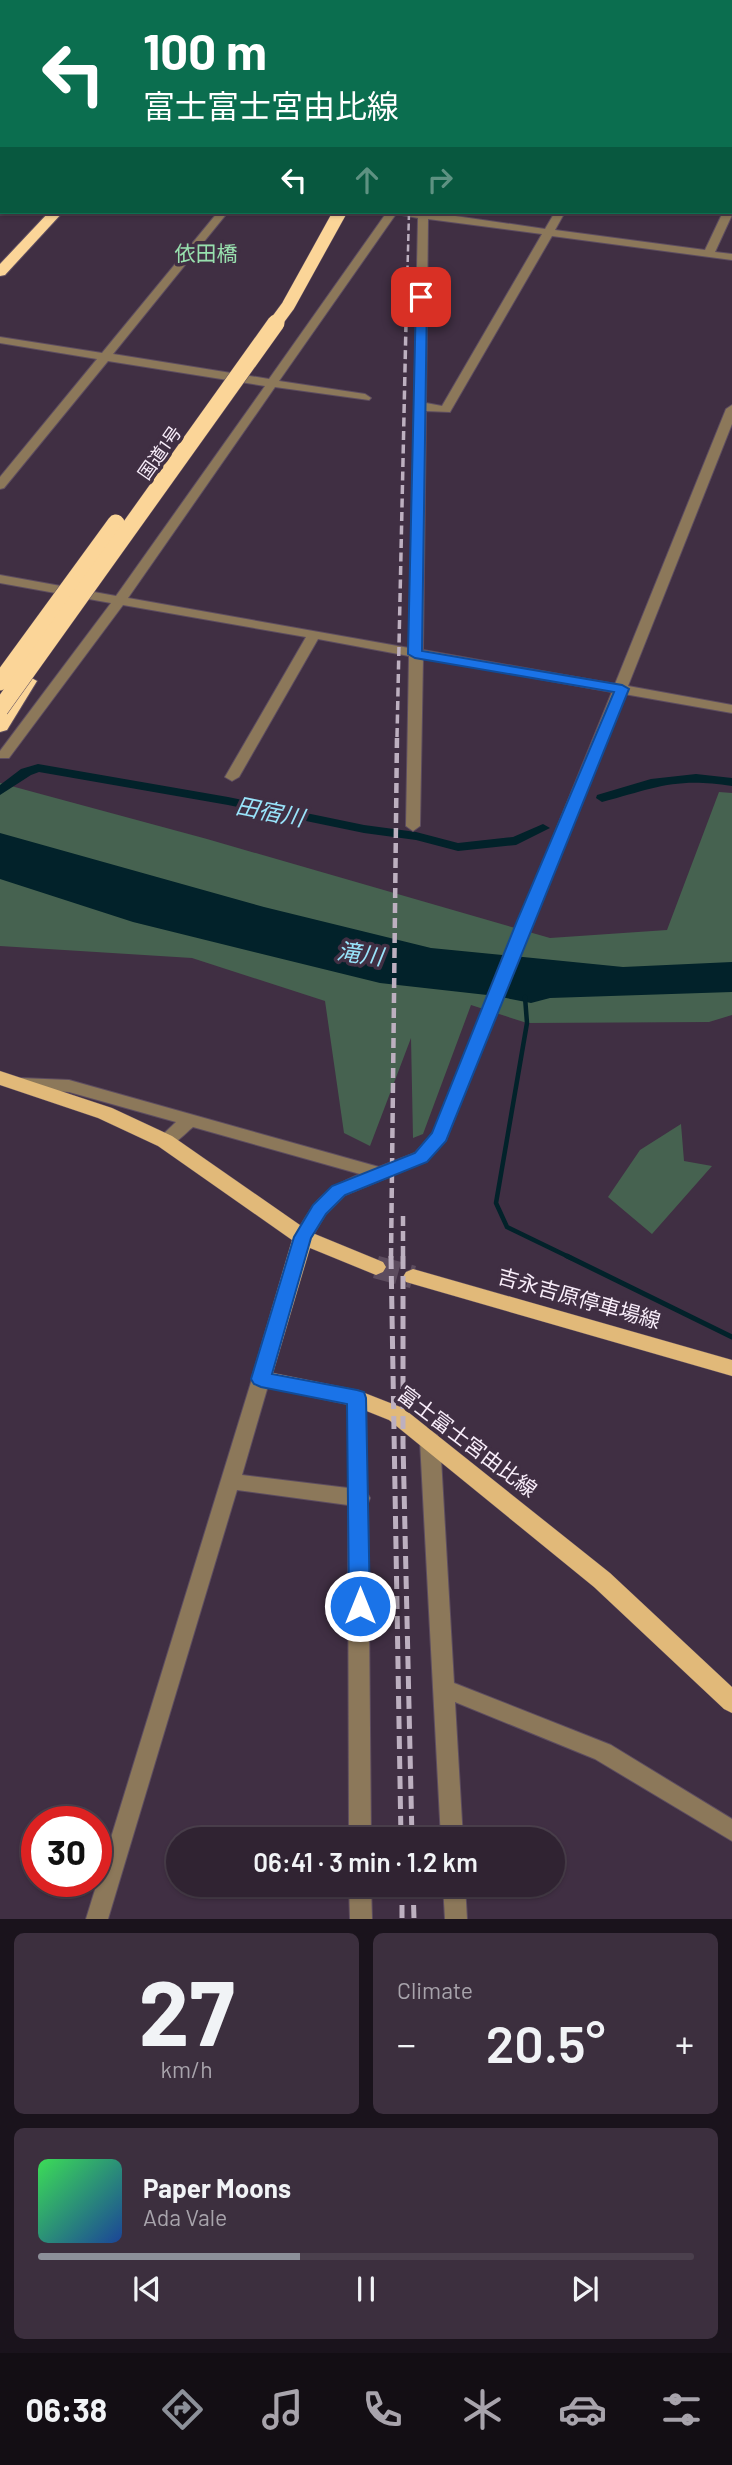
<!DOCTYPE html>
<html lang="en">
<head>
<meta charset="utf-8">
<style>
	body { margin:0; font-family:Barlow,"Noto Sans JP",sans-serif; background:#3c2f3e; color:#f1f3f6; height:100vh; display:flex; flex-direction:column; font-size:26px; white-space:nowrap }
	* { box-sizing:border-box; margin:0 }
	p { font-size:23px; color:#a8a4ac }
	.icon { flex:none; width:38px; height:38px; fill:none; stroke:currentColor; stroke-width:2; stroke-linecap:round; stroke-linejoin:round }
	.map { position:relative; height:1919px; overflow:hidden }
	.sheet { display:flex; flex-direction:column; gap:14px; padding:14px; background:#1a131c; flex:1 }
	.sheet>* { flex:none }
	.guide { position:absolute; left:0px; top:0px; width:733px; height:214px; box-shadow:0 2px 5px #0004,0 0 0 2px #4b404d; background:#0b6e4f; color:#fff; overflow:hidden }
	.speed { position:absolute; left:21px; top:1806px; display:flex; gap:14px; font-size:35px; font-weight:700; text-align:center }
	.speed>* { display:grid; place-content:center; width:91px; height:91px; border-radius:50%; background:#302332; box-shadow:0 2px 5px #0004,0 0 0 2px #4b404d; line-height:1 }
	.speed .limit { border:10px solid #d22; background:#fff; color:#111 }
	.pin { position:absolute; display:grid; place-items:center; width:60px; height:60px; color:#fff; margin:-30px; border-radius:14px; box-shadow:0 4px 10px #0006 }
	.me { position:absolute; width:77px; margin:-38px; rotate:0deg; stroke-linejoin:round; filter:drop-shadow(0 0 5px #0008) }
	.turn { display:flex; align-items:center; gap:24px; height:147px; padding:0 28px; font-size:32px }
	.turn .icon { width:91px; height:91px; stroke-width:2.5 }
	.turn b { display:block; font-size:49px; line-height:60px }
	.lanes { display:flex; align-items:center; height:66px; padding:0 28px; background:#0003; justify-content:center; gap:35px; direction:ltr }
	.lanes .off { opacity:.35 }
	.big { font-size:52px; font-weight:600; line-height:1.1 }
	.sheet .card { flex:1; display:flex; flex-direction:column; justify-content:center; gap:10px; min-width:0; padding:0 24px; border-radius:10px; background:#3c2f3e }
	.sheet .dial { align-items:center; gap:0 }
	.dial b { font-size:91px; line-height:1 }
	.song { display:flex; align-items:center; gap:21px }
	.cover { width:84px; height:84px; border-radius:10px; background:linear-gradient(135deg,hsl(130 70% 55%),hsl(220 70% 35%)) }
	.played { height:7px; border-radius:4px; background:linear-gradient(90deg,#8c9099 40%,#4b404d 40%) }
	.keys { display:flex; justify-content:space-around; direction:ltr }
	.heat { display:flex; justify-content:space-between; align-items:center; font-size:38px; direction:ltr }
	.sheet .tiles { flex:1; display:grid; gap:14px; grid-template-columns:1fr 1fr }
	.card:last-child { grid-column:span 2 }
	.trip { position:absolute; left:166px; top:1827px; width:399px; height:70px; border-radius:35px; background:#302332; box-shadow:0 2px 5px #0004,0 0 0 2px #4b404d; font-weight:600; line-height:70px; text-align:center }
	.dock { display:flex; height:112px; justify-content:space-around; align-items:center; background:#130e14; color:#a8a4ac }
	.dock .icon { width:49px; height:49px }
	.dock .on { color:#8c9099 }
	.dock b { font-size:32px; color:#f1f3f6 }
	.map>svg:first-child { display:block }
	.green { fill:#466250 }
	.water { fill:#02222a }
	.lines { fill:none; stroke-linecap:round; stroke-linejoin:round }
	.stream-far1 { stroke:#02222a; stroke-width:4.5 }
	.stream { stroke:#02222a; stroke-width:5 }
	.canal { fill:#02222a; fill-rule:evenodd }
	.major-tunnel { stroke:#5c4c5e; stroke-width:23; stroke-dasharray:23 11; stroke-linecap:butt }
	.minor-casing { stroke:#5d4d60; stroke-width:2 }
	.major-casing { stroke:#5d4d60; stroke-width:1 }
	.highway-casing { stroke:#5d4d60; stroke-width:2 }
	.minor { fill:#8c785a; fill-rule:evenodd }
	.major { fill:#e1b979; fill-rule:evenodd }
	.highway { fill:#fbd598; fill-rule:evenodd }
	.rail-far3 { stroke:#bdb0c0; stroke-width:2.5; stroke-dasharray:7 3.5; stroke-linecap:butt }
	.rail-far2 { stroke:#bdb0c0; stroke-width:3.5; stroke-dasharray:9 4.5; stroke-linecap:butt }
	.rail-far1 { stroke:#bdb0c0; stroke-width:4.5; stroke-dasharray:10 5; stroke-linecap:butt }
	.rail { stroke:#bdb0c0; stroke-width:5; stroke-dasharray:13 7; stroke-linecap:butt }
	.highway-bridge-far1-casing { stroke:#5d4d60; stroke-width:14; stroke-linecap:butt }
	.highway-bridge-casing { stroke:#5d4d60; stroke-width:18; stroke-linecap:butt }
	.highway-bridge-far1 { stroke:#fbd598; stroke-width:13 }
	.highway-bridge { stroke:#fbd598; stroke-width:17 }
	.route { fill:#1a73e8; stroke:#114b97; stroke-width:2 }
	.labels { text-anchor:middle; stroke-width:7; stroke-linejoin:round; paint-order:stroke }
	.far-street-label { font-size:18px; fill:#f8edfa; stroke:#402f43 }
	.far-quarter-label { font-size:21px; fill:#98e0ae; stroke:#402f43 }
	.street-label { font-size:21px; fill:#f8edfa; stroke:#402f43 }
	.water-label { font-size:23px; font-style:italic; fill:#99e4fb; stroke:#402f43 }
</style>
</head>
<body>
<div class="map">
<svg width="732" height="1919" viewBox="0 0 732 1919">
	<rect width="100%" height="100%" fill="#402f43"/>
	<g class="green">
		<polygon points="0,783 207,839 550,938 667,930 719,792 732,793 732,1015 709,1022 527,1023 471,1005 423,1134 413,1138 411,1038 370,1146 344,1133 325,1001 192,958 0,946"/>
		<polygon points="681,1124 684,1161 712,1166 652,1234 608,1197 640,1150"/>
	</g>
	<polygon class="water" points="0,833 264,907 431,948 623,967 732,962 732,992 550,998 531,1003 496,996 380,983 133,922 0,879"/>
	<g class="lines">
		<polyline class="stream-far1" points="525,997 527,1023 496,1203 507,1227 571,1258"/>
		<polyline class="stream" points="567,1256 732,1337"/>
		<g class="canal">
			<polygon points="38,764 228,797 364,825 416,832 458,843 513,837 543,824 550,828 516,845 458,851 416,840 364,833 228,805 39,772 31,775 0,795 0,785 21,769"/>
			<path d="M696,774L732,778V786C675,777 655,788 602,802L596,798L597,795L651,779Z"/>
		</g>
		<polyline class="major-tunnel" points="376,1267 413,1277"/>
		<defs>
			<g id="minor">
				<polygon points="153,0 163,0 152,2"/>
				<rect x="417" y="0" width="8" height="2"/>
				<polygon points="484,0 507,0 508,2 485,2"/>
				<polygon points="535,0 543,0 534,2"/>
				<polygon points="679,0 687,0 678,2"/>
				<rect x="0" y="45" width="2" height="6"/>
				<rect x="0" y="155" width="2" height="6"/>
				<path d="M732,210V215L715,252L732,254V260L552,236L450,412L426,411L423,650L615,684L726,409L732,405V424L628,686L732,705V713L624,694L446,1140L427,1161L345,1195L325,1215L309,1242H297L294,1237C314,1201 322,1190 360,1174L193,1127C183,1135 173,1149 159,1145L156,1141L176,1122L69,1092L15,1088L13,1084L15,1080L21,1078L69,1080L379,1167L415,1153L433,1133L612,692L423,658L420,826L413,831L406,826L409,656L318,639L239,777L232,781L225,777L306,637L123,605L9,758H0V751L111,603L0,583V575L116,596L265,386L108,361L4,488L0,489V477L97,359L0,343V337L102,353L218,212H228L113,354L269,379L387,212H428L545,229L555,212H565L555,230L705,250L723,212ZM396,214L418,218L409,648L128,598L275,387L369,400L371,398L365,394L279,381ZM428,219L542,234L442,406L426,403Z"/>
				<polygon points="261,1371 268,1374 270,1379 242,1475 348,1488 348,1398 350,1393 357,1390 364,1393 366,1398 367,1493 370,1498 368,1503 371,1839 349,1839 348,1505 237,1490 108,1919 86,1919 252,1379 254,1374"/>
				<polygon points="430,1433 437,1435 440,1441 454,1683 611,1745 732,1819 732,1841 595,1759 455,1702 463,1839 441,1839 420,1441 423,1435"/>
				<polygon points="349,1885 371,1885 372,1919 350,1919"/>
				<polygon points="443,1885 465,1885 467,1919 445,1919"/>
			</g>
			<g id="major">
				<polygon points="0,98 2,98 0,105"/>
				<polygon points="0,1071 112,1108 172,1136 310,1232 383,1262 386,1267 383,1272 376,1275 310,1248 273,1373 357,1390 403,1408 610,1573 732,1687 732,1713 724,1709 594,1587 389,1420 354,1406 254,1385 251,1379 292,1240 158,1146 98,1118 0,1085"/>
				<polygon points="413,1269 732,1360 732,1376 406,1282 403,1277 406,1272"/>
			</g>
			<g id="highway">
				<polygon points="297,0 311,0 295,2"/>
				<rect x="389" y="0" width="12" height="2"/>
				<polygon points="49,212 63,212 5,275 0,276 0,264"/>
				<polygon points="28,676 37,681 7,730 0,732 0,711 22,677"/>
			</g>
		</defs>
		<use href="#minor" class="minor-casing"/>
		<use href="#major" class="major-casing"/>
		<use href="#highway" class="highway-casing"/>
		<use href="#minor" class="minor"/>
		<use href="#major" class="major"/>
		<use href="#highway" class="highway"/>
		<polyline class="rail-far3" points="406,325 409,212"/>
		<polyline class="rail-far2" points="397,737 406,323"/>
		<g class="rail-far1">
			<polyline points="403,1216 403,1258"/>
			<polyline points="391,1258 397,735"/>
		</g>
		<g class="rail">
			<polyline points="391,1256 401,1839"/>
			<polyline points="403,1256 403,1443 412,1839"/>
			<polyline points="402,1885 402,1919"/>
			<polyline points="413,1885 414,1919"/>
		</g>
		<defs>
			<polyline id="highway-bridge-far1" points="274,325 288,306 340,212"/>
			<g id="highway-bridge">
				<polyline points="0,682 116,523"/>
				<polyline points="0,709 276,323"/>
			</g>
		</defs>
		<use href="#highway-bridge-far1" class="highway-bridge-far1-casing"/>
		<use href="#highway-bridge" class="highway-bridge-casing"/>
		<use href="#highway-bridge-far1" class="highway-bridge-far1"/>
		<use href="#highway-bridge" class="highway-bridge"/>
	</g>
	<polygon class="route" points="421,293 427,297 422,651 622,685 629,689 446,1141 427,1162 345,1195 326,1214 311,1238 272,1374 357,1390 364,1392 366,1398 370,1606 367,1612 360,1615 352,1612 349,1606 347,1404 261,1387 254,1384 251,1379 294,1237 313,1205 332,1186 415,1153 432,1133 517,921 614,692 415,658 408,654 416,297"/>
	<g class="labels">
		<g class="far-street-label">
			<text transform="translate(160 453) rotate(-55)" y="6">国道1号</text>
		</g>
		<g class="far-quarter-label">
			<text x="206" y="261">依田橋</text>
		</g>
		<g class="street-label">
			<text transform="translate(579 1299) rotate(16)" y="7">吉永吉原停車場線</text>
			<text transform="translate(467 1442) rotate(37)" y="7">富士富士宮由比線</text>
		</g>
		<g class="water-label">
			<text transform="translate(270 812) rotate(11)" y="8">田宿川</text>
			<text transform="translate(360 954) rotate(8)" y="8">滝川</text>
		</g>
	</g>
</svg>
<div class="speed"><div class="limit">30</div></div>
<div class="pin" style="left:421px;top:297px;background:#d93025"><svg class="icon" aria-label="arrive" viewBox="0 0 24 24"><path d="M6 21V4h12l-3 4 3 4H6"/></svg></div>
<svg class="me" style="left:360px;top:1606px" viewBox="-20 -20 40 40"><circle r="17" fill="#1a73e8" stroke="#fff" stroke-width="3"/><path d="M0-11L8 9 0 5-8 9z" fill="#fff"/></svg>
<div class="trip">06:41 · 3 min · 1.2 km</div>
<div class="guide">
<div class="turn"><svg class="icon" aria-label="left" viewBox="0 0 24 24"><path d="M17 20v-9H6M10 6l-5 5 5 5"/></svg><div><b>100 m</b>富士富士宮由比線</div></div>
<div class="lanes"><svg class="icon" aria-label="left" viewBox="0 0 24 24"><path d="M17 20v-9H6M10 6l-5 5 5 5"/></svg><svg class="icon off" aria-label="ahead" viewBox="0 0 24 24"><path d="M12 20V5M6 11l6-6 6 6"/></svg><svg class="icon off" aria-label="right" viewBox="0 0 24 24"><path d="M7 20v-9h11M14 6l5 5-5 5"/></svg></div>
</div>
</div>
<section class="sheet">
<div class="tiles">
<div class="card dial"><b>27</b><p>km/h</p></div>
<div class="card"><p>Climate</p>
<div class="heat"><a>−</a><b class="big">20.5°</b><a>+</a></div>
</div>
<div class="card">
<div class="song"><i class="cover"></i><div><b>Paper Moons</b><p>Ada Vale</p></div></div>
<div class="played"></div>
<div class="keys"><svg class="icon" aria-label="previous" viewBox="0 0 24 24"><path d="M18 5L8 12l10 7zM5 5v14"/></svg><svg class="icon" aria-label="pause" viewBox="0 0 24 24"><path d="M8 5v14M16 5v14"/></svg><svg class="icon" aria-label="next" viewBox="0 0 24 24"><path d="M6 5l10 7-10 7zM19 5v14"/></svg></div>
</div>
</div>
</section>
<nav class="dock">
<b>06:38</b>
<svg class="icon on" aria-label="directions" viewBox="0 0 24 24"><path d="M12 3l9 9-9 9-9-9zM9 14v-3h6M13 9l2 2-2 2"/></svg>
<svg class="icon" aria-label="music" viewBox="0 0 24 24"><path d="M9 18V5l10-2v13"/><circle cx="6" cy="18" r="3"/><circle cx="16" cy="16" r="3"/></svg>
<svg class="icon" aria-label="phone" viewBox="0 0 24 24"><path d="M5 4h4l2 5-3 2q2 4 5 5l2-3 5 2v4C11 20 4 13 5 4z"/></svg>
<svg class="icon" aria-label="climate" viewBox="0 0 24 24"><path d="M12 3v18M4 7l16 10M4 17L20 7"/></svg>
<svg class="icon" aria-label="car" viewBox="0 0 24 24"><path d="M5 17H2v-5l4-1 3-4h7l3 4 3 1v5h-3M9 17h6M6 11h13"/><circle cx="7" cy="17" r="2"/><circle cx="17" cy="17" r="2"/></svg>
<svg class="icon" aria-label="filters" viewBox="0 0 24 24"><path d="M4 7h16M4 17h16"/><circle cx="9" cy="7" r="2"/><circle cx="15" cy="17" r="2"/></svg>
</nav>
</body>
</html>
